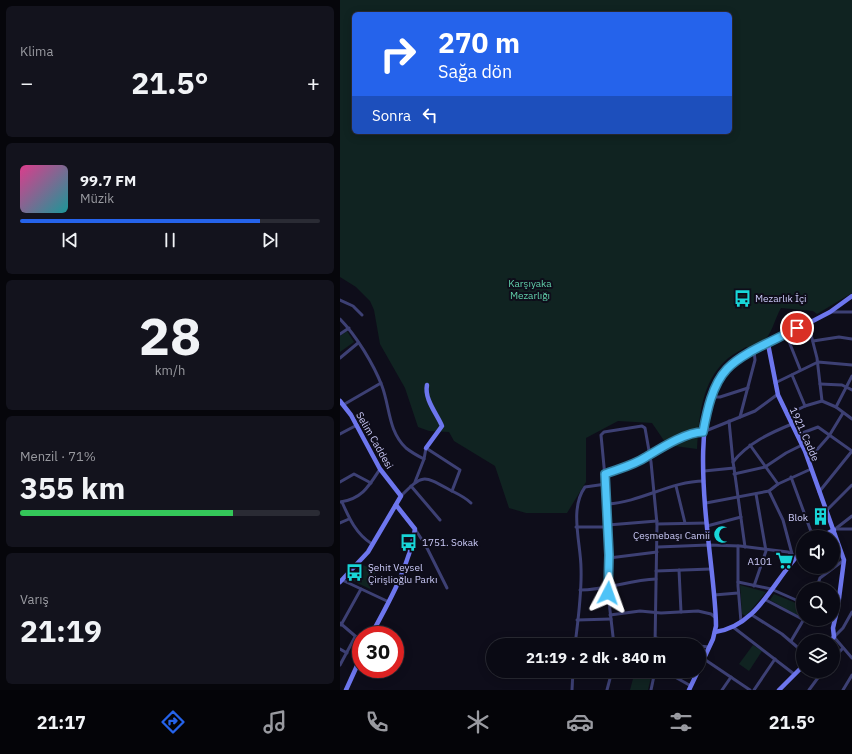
<!DOCTYPE html>
<html lang="tr">
<head>
<meta charset="utf-8">
<style>
	body { margin:0; font-family:"IBM Plex Sans",sans-serif; background:#13131d; color:#f1f3f6; height:100vh; display:flex; flex-direction:column; font-size:15px; white-space:nowrap }
	* { box-sizing:border-box; margin:0 }
	p { font-size:13px; color:#999aa0 }
	.icon { flex:none; width:22px; height:22px; fill:none; stroke:currentColor; stroke-width:2; stroke-linecap:round; stroke-linejoin:round }
	.map { position:relative; flex:1; overflow:hidden }
	.side { display:flex; flex-direction:column; gap:6px; padding:6px; background:#06060b; width:340px }
	.side>* { flex:none }
	.guide { position:absolute; left:12px; top:12px; width:380px; height:122px; border-radius:6px; box-shadow:0 2px 10px #0003,0 0 0 1px #2a2b34; background:#2563eb; color:#fff; overflow:hidden }
	.fabs { position:absolute; left:456px; top:530px; display:grid; gap:8px }
	.fabs a { display:grid; place-items:center; width:44px; height:44px; border-radius:50%; background:#0a0a14; box-shadow:0 2px 10px #0003,0 0 0 1px #2a2b34; font-size:20px }
	.speed { position:absolute; left:12px; top:626px; display:flex; gap:8px; font-size:20px; font-weight:700; text-align:center }
	.speed>* { display:grid; place-content:center; width:52px; height:52px; border-radius:50%; background:#0a0a14; box-shadow:0 2px 10px #0003,0 0 0 1px #2a2b34; line-height:1 }
	.speed .limit { border:6px solid #d22; background:#fff; color:#111 }
	.pin { position:absolute; display:grid; place-items:center; width:34px; height:34px; color:#fff; margin:-17px; border:2px solid #fff; border-radius:50%; box-shadow:0 1px 4px #0007 }
	.me { position:absolute; width:44px; margin:-22px; rotate:4deg; stroke-linejoin:round; filter:drop-shadow(0 0 3px #0008) }
	.turn { display:flex; align-items:center; gap:14px; height:84px; padding:0 20px; font-size:18px }
	.turn .icon { width:52px; height:52px; stroke-width:2.5 }
	.turn b { display:block; font-size:28px; line-height:34px }
	.then { display:flex; align-items:center; height:38px; padding:0 20px; background:#0003; gap:8px; font-size:15px }
	.big { font-size:30px; font-weight:700; line-height:1.1 }
	.side .tile { flex:1; display:flex; flex-direction:column; justify-content:center; gap:6px; min-width:0; padding:0 14px; border-radius:6px; background:#13131d }
	.side .dial { align-items:center; gap:0 }
	.dial b { font-size:52px; line-height:1 }
	.song { display:flex; align-items:center; gap:12px }
	.cover { width:48px; height:48px; border-radius:6px; background:linear-gradient(135deg,hsl(330 70% 55%),hsl(180 70% 35%)) }
	.played { height:4px; border-radius:2px; background:linear-gradient(90deg,#2563eb 80%,#2a2b34 80%) }
	.keys { display:flex; justify-content:space-around; direction:ltr }
	.heat { display:flex; justify-content:space-between; align-items:center; font-size:22px; direction:ltr }
	.charge { height:6px; border-radius:3px; background:linear-gradient(90deg,#34c759 71%,#2a2b34 0) }
	.trip { position:absolute; left:146px; top:638px; width:220px; height:40px; border-radius:20px; background:#0a0a14; box-shadow:0 2px 10px #0003,0 0 0 1px #2a2b34; font-weight:700; line-height:40px; text-align:center }
	.menu { display:flex; height:64px; justify-content:space-around; align-items:center; background:#040408; color:#999aa0 }
	.menu .icon { width:28px; height:28px }
	.menu .current { color:#2563eb }
	.menu b { font-size:18px; color:#f1f3f6 }
	main { display:flex; flex:1; min-height:0 }
	.map>svg:first-child { display:block }
	.green { fill:#102321; fill-rule:evenodd }
	.lines { fill:none; stroke-linecap:round; stroke-linejoin:round }
	.street { stroke:#3d4074; stroke-width:3 }
	.secondary { stroke:#6d76ee; stroke-width:4.5 }
	.route-casing { stroke:#337fa1; stroke-width:10 }
	.route { stroke:#4fc3f7; stroke-width:7 }
	.labels { text-anchor:middle; stroke-width:4; stroke-linejoin:round; paint-order:stroke }
	.park-label { font-size:10px; fill:#61cfaa; stroke:#0e0d1a }
	.poi-label { font-size:10px; fill:#cccbf9; stroke:#0e0d1a; text-anchor:start }
	.street-label { font-size:10px; fill:#cccbf9; stroke:#0e0d1a }
</style>
</head>
<body>
<main>
<section class="side">
<div class="tile"><p>Klima</p>
<div class="heat"><a>−</a><b class="big">21.5°</b><a>+</a></div>
</div>
<div class="tile">
<div class="song"><i class="cover"></i><div><b>99.7 FM</b><p>Müzik</p></div></div>
<div class="played"></div>
<div class="keys"><svg class="icon" aria-label="previous" viewBox="0 0 24 24"><path d="M18 5L8 12l10 7zM5 5v14"/></svg><svg class="icon" aria-label="pause" viewBox="0 0 24 24"><path d="M8 5v14M16 5v14"/></svg><svg class="icon" aria-label="next" viewBox="0 0 24 24"><path d="M6 5l10 7-10 7zM19 5v14"/></svg></div>
</div>
<div class="tile dial"><b>28</b><p>km/h</p></div>
<div class="tile"><p>Menzil · 71%</p><b class="big">355 km</b><div class="charge"></div></div>
<div class="tile"><p>Varış</p><b class="big">21:19</b></div>
</section>
<div class="map">
<svg width="512" height="690" viewBox="0 0 512 690">
	<rect width="100%" height="100%" fill="#0e0d1a"/>
	<g class="green">
		<path d="M0,0H512V293L477,314L473,311L441,308C432,323 430,350 406,347C400,351 391,355 386,360C361,383 359,418 357,449L327,445L312,423L278,421L246,438V482L227,513H186L169,508L155,466L114,441L109,432L89,431L78,427L65,388L40,344L34,310L30,301L16,287L0,277ZM14,14H390V132H14Z"/>
		<polygon points="7,331 14,342 0,352 0,336"/>
		<polygon points="23,565 36,571 30,589 9,579"/>
		<polygon points="400,585 426,592 406,616 402,614"/>
		<polygon points="434,594 463,606 462,618 430,600"/>
		<polygon points="413,645 422,651 409,671 399,664"/>
		<polygon points="294,675 311,677 308,690 290,690"/>
	</g>
	<g class="lines">
		<g class="street">
			<polyline points="0,300 13,306 22,315"/>
			<polyline points="492,312 512,312"/>
			<path d="M0,319C16,335 34,365 42,386C50,407 48,431 66,448C71,452 78,456 84,459"/>
			<polyline points="468,323 477,358 482,401"/>
			<polyline points="0,334 9,328"/>
			<polyline points="446,334 460,369"/>
			<polyline points="473,341 499,337 512,339"/>
			<polyline points="0,358 18,343"/>
			<polyline points="452,375 465,406"/>
			<polyline points="435,383 478,362 512,365"/>
			<polyline points="480,384 502,385 512,390"/>
			<polyline points="372,397 380,397 408,388"/>
			<polyline points="3,405 41,383"/>
			<polyline points="496,407 512,376"/>
			<polyline points="447,415 465,406 482,401 496,407 512,419"/>
			<polyline points="400,417 415,360 414,351"/>
			<polyline points="389,421 393,462"/>
			<polyline points="0,434 17,425"/>
			<polyline points="457,435 478,427 512,451"/>
			<polyline points="410,445 438,484"/>
			<polyline points="468,460 489,436 503,413"/>
			<polyline points="394,468 405,547"/>
			<path d="M364,471L394,468L393,462C408,443 430,433 452,424"/>
			<polyline points="265,474 306,457 315,451 352,434 363,432 415,411 438,394"/>
			<polyline points="394,474 425,467 446,453 462,445"/>
			<polyline points="451,477 473,537"/>
			<polyline points="0,482 14,474 31,483"/>
			<polyline points="75,482 84,459 86,448 120,470 112,491"/>
			<polyline points="71,486 100,520"/>
			<polyline points="336,486 345,523"/>
			<polyline points="429,491 443,520 452,554"/>
			<polyline points="479,492 512,451"/>
			<path d="M61,496C83,474 83,475 110,490C118,494 125,497 131,503"/>
			<path d="M0,502C22,499 29,486 40,469"/>
			<path d="M2,502C9,518 16,534 32,544"/>
			<polyline points="366,503 429,491 438,484 471,469"/>
			<path d="M268,504C301,502 331,481 364,481"/>
			<polyline points="486,511 512,485"/>
			<polyline points="0,523 9,519"/>
			<polyline points="317,524 367,523"/>
			<polyline points="268,525 317,521"/>
			<polyline points="367,526 401,517"/>
			<polyline points="236,527 268,527"/>
			<polyline points="75,529 86,546 107,588"/>
			<polyline points="497,529 512,529"/>
			<polyline points="494,530 512,516"/>
			<polyline points="398,546 398,586 401,622"/>
			<polyline points="318,547 368,545 400,546 448,552 456,557"/>
			<polyline points="269,558 317,552"/>
			<polyline points="339,570 341,612"/>
			<polyline points="316,571 371,569"/>
			<polyline points="2,580 49,602"/>
			<polyline points="398,582 431,589 463,603"/>
			<polyline points="414,586 426,551 416,494"/>
			<polyline points="476,589 480,578 504,560"/>
			<path d="M240,590C266,590 290,580 316,579"/>
			<polyline points="374,595 398,593"/>
			<polyline points="424,599 464,620"/>
			<polyline points="512,612 503,628 494,637 512,658"/>
			<polyline points="270,615 300,611 321,613 358,611 371,614 376,618"/>
			<polyline points="412,615 442,634 463,652"/>
			<polyline points="237,620 271,619"/>
			<polyline points="0,623 21,641"/>
			<polyline points="1,625 21,589"/>
			<polyline points="393,627 454,674"/>
			<polyline points="316,638 355,645"/>
			<polyline points="451,641 464,619"/>
			<path d="M235,645C238,620 242,593 241,568C241,544 229,509 245,487L266,484"/>
			<polyline points="274,645 268,593 269,555 267,498 261,435 264,432 302,426 305,428 311,462 317,524 315,645"/>
			<polyline points="277,645 316,640"/>
			<polyline points="359,646 369,647"/>
			<polyline points="0,649 7,653"/>
			<polyline points="364,659 410,690"/>
			<polyline points="493,659 503,648"/>
			<polyline points="0,665 15,637"/>
			<polyline points="290,671 335,677 351,686"/>
			<polyline points="335,677 337,671"/>
			<polyline points="232,690 233,671"/>
			<polyline points="267,690 272,671"/>
			<polyline points="311,690 315,671"/>
			<polyline points="382,690 391,677"/>
			<polyline points="414,690 435,659"/>
			<polyline points="469,690 483,671"/>
			<polyline points="503,690 512,675"/>
		</g>
		<g class="secondary">
			<polyline points="428,344 438,395 465,451 504,560 498,606 493,628 494,637 490,641"/>
			<polyline points="0,401 11,415 40,469 61,496 28,552 0,582"/>
			<path d="M86,448L102,426C97,414 84,399 87,385"/>
			<polyline points="480,537 494,530"/>
			<path d="M375,632C419,626 434,578 463,550"/>
			<path d="M31,635C49,602 69,567 75,529L56,505"/>
			<path d="M359,669L373,639L376,626C376,563 340,415 388,369C391,365 396,362 400,359L490,312L512,296"/>
			<polyline points="6,690 21,657"/>
			<polyline points="349,690 358,671"/>
			<polyline points="439,690 463,666"/>
		</g>
	</g>
	<g class="lines">
		<defs>
			<path id="route" d="M268,593L269,555L265,474C278,469 294,465 306,457C321,448 346,432 363,432C367,411 372,385 387,369C403,352 436,340 457,328"/>
		</defs>
		<use href="#route" class="route-casing"/>
		<use href="#route" class="route"/>
	</g>
	<defs>
		<symbol id="bus-bare" viewBox="-9 -9 18 18"><path d="M-5-6H5V4H4V6H2V4H-2V6H-4V4H-5ZM-3.5-4V0h7V-4ZM-3.5 1.2v1.5H-2V1.2ZM2 1.2v1.5H3.5V1.2Z" fill="#18d6d8" stroke="#0e0d1a" stroke-width="2.5" paint-order="stroke"/></symbol>
		<symbol id="building-bare" viewBox="-9 -9 18 18"><path d="M-4-6H4V6H1V3H-1V6H-4ZM-2.5-4.3h1.7v1.8h-1.7ZM.8-4.3h1.7v1.8H.8ZM-2.5-1h1.7V.8h-1.7ZM.8-1h1.7V.8H.8Z" fill="#18d6d8" stroke="#0e0d1a" stroke-width="2.5" paint-order="stroke"/></symbol>
		<symbol id="mosque-bare" viewBox="-9 -9 18 18"><path d="M3.5-4.9A6 6 0 1 0 3.5 4.9A5 5 0 1 1 3.5-4.9Z" fill="#18d6d8" stroke="#0e0d1a" stroke-width="2.5" paint-order="stroke"/></symbol>
		<symbol id="supermarket-bare" viewBox="-9 -9 18 18"><path d="M-6-5.5h2.5l.6 2H6L4.5 2H-2.5L-4.4-4H-6ZM-1.5 3.2a1.3 1.3 0 1 0 .1 0ZM3 3.2a1.3 1.3 0 1 0 .1 0Z" fill="#18d6d8" stroke="#0e0d1a" stroke-width="2.5" paint-order="stroke"/></symbol>
	</defs>
	<g fill-rule="evenodd">
		<use href="#bus-bare" x="390" y="286" width="25" height="25"/>
		<use href="#building-bare" x="468" y="504" width="25" height="25"/>
		<use href="#mosque-bare" x="370" y="522" width="25" height="25"/>
		<use href="#bus-bare" x="56" y="530" width="25" height="25"/>
		<use href="#supermarket-bare" x="432" y="548" width="25" height="25"/>
		<use href="#bus-bare" x="2" y="560" width="25" height="25"/>
	</g>
	<g class="labels">
		<g class="park-label">
			<text x="190" y="287">Karşıyaka<tspan x="190" dy="12">Mezarlığı</tspan></text>
		</g>
		<g class="poi-label">
			<text x="415" y="302">Mezarlık İçi</text>
			<text x="468" y="521" text-anchor="end">Blok</text>
			<text x="370" y="539" text-anchor="end">Çeşmebaşı Camii</text>
			<text x="82" y="546">1751. Sokak</text>
			<text x="432" y="565" text-anchor="end">A101</text>
			<text x="28" y="571">Şehit Veysel<tspan x="28" dy="12">Çirişlioğlu Parkı</tspan></text>
		</g>
		<g class="street-label">
			<text transform="translate(465 434) rotate(66)" y="4">1921. Cadde</text>
			<text transform="translate(35 440) rotate(60)" y="4">Selim Caddesi</text>
		</g>
	</g>
</svg>
<div class="fabs">
<a><svg class="icon" aria-label="sound" viewBox="0 0 24 24"><path d="M4 9h4l5-4v14l-5-4H4zM17 9q2 3 0 6"/></svg></a>
<a><svg class="icon" aria-label="search" viewBox="0 0 24 24"><circle cx="10" cy="10" r="6"/><path d="M15 15l6 6"/></svg></a>
<a><svg class="icon" aria-label="layers" viewBox="0 0 24 24"><path d="M12 4l9 5-9 5-9-5zM3 14l9 5 9-5"/></svg></a>
</div>
<div class="speed"><div class="limit">30</div></div>
<div class="pin" style="left:457px;top:328px;background:#d93025"><svg class="icon" aria-label="arrive" viewBox="0 0 24 24"><path d="M6 21V4h12l-3 4 3 4H6"/></svg></div>
<svg class="me" style="left:268px;top:593px" viewBox="-20 -20 40 40"><path d="M0-17L14 15 0 8-14 15z" fill="#4fc3f7" stroke="#fff" stroke-width="4"/></svg>
<div class="trip">21:19 · 2 dk · 840 m</div>
<div class="guide">
<div class="turn"><svg class="icon" aria-label="right" viewBox="0 0 24 24"><path d="M7 20v-9h11M14 6l5 5-5 5"/></svg><div><b>270 m</b>Sağa dön</div></div>
<div class="then">Sonra<svg class="icon" aria-label="left" viewBox="0 0 24 24"><path d="M17 20v-9H6M10 6l-5 5 5 5"/></svg></div>
</div>
</div>
</main>
<nav class="menu">
<b>21:17</b>
<svg class="icon current" aria-label="directions" viewBox="0 0 24 24"><path d="M12 3l9 9-9 9-9-9zM9 14v-3h6M13 9l2 2-2 2"/></svg>
<svg class="icon" aria-label="music" viewBox="0 0 24 24"><path d="M9 18V5l10-2v13"/><circle cx="6" cy="18" r="3"/><circle cx="16" cy="16" r="3"/></svg>
<svg class="icon" aria-label="phone" viewBox="0 0 24 24"><path d="M5 4h4l2 5-3 2q2 4 5 5l2-3 5 2v4C11 20 4 13 5 4z"/></svg>
<svg class="icon" aria-label="climate" viewBox="0 0 24 24"><path d="M12 3v18M4 7l16 10M4 17L20 7"/></svg>
<svg class="icon" aria-label="car" viewBox="0 0 24 24"><path d="M5 17H2v-5l4-1 3-4h7l3 4 3 1v5h-3M9 17h6M6 11h13"/><circle cx="7" cy="17" r="2"/><circle cx="17" cy="17" r="2"/></svg>
<svg class="icon" aria-label="filters" viewBox="0 0 24 24"><path d="M4 7h16M4 17h16"/><circle cx="9" cy="7" r="2"/><circle cx="15" cy="17" r="2"/></svg>
<b>21.5°</b>
</nav>
</body>
</html>
